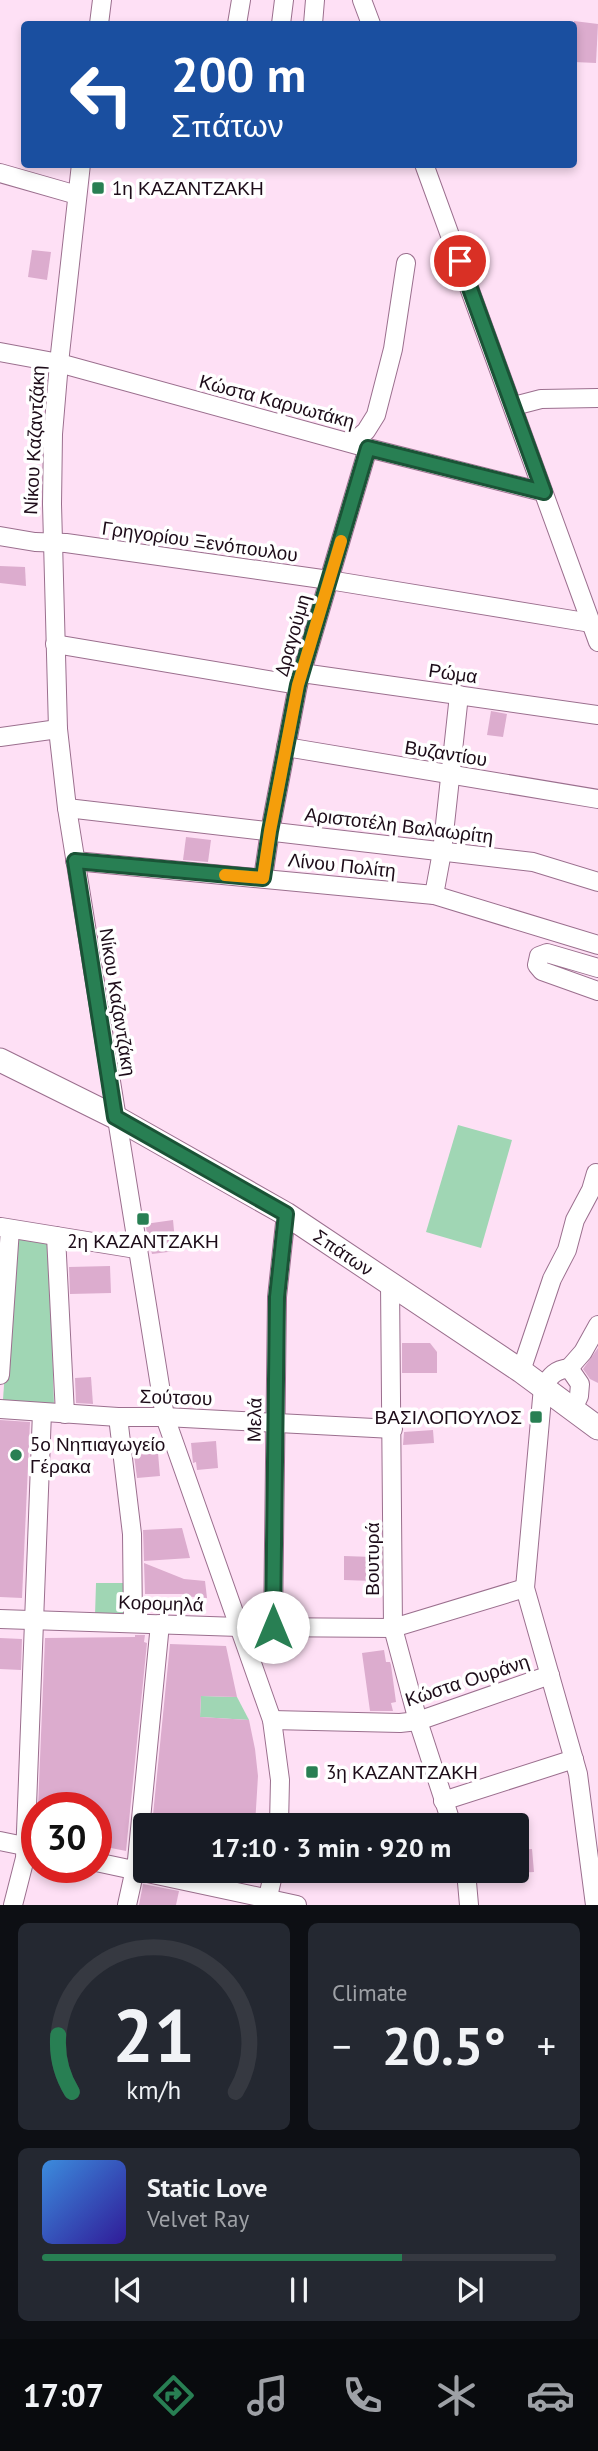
<!DOCTYPE html>
<html lang="en">
<head>
<meta charset="utf-8">
<style>
	body { margin:0; font-family:"PT Sans",sans-serif; background:#242831; color:#f1f3f6; height:100vh; display:flex; flex-direction:column; font-size:26px; white-space:nowrap }
	* { box-sizing:border-box; margin:0 }
	p { font-size:23px; color:#9ea1a6 }
	.icon { flex:none; width:38px; height:38px; fill:none; stroke:currentColor; stroke-width:2; stroke-linecap:round; stroke-linejoin:round }
	.map { position:relative; height:1905px; overflow:hidden }
	.sheet { display:flex; flex-direction:column; gap:18px; padding:18px; background:#0d0f14; flex:1 }
	.sheet>* { flex:none }
	.guide { position:absolute; left:21px; top:21px; width:556px; height:147px; border-radius:7px; box-shadow:0 4px 10px #0003; background:#1a4fa0; color:#fff; overflow:hidden }
	.speed { position:absolute; left:21px; top:1792px; display:flex; gap:14px; font-size:35px; font-weight:700; text-align:center }
	.speed>* { display:grid; place-content:center; width:91px; height:91px; border-radius:50%; background:#171b24; box-shadow:0 4px 10px #0003; line-height:1 }
	.speed .limit { border:10px solid #d22; background:#fff; color:#111 }
	.pin { position:absolute; display:grid; place-items:center; width:60px; height:60px; color:#fff; margin:-30px; border:4px solid #fff; border-radius:50%; box-shadow:0 2px 7px #0007 }
	.me { position:absolute; width:77px; margin:-38px; rotate:0deg; stroke-linejoin:round; filter:drop-shadow(0 0 5px #0008) }
	.turn { display:flex; align-items:center; gap:24px; height:147px; padding:0 35px; font-size:32px }
	.turn .icon { width:91px; height:91px; stroke-width:2.5 }
	.turn b { display:block; font-size:49px; line-height:60px }
	.big { font-size:52px; font-weight:800; line-height:1.1 }
	.sheet .tile { flex:1; display:flex; flex-direction:column; justify-content:center; gap:10px; min-width:0; padding:0 24px; border-radius:10px; background:#242831 }
	.sheet .dial { align-items:center; gap:0 }
	.dial svg { height:182px; overflow:visible; fill:none; stroke:#363941; stroke-width:7; stroke-linecap:round; text-anchor:middle }
	.dial text { fill:#f1f3f6; stroke:none }
	.song { display:flex; align-items:center; gap:21px }
	.cover { width:84px; height:84px; border-radius:10px; background:linear-gradient(135deg,hsl(210 70% 55%),hsl(250 70% 35%)) }
	.played { height:7px; border-radius:4px; background:linear-gradient(90deg,#287f53 70%,#363941 70%) }
	.keys { display:flex; justify-content:space-around; direction:ltr }
	.heat { display:flex; justify-content:space-between; align-items:center; font-size:38px; direction:ltr }
	.sheet .tiles { flex:1; display:grid; gap:18px; grid-template-columns:1fr 1fr }
	.tile:last-child { grid-column:span 2 }
	.trip { position:absolute; left:133px; top:1813px; width:396px; height:70px; border-radius:7px; background:#171b24; box-shadow:0 4px 10px #0003; font-weight:800; line-height:70px; text-align:center }
	.menu { display:flex; height:112px; justify-content:space-around; align-items:center; background:#090b0e; color:#9ea1a6 }
	.menu .icon { width:49px; height:49px }
	.menu .current { color:#287f53 }
	.menu b { font-size:32px; color:#f1f3f6 }
	.map>svg:first-child { display:block }
	.green { fill:#a0d6b4 }
	.building { fill:#dcacce }
	.lines { fill:none; stroke-linecap:round; stroke-linejoin:round }
	.minor-casing { stroke:#9b6f8e; stroke-width:20 }
	.major-casing { stroke:#9b6f8e; stroke-width:25 }
	.minor { stroke:#fff; stroke-width:18 }
	.major { stroke:#fff; stroke-width:23 }
	.route-casing { stroke:#1a5336; stroke-width:18 }
	.route { stroke:#287f53; stroke-width:12 }
	.slow { stroke:#f59e0b; stroke-width:12 }
	.poi-dot { fill:#287f53; stroke:#fff; stroke-width:2.5 }
	.labels { text-anchor:middle; stroke-width:7; stroke-linejoin:round; paint-order:stroke }
	.poi-label { font-size:19px; fill:#1d0c19; stroke:#fff; text-anchor:start }
	.street-label { font-size:19px; fill:#1d0c19; stroke:#fff }
</style>
</head>
<body>
<div class="map">
<svg width="598" height="1905" viewBox="0 0 598 1905">
	<rect width="100%" height="100%" fill="#fee0f5"/>
	<g class="green">
		<polygon points="458,1125 512,1140 481,1248 426,1232"/>
		<polygon points="14,1237 49,1242 54,1404 3,1400"/>
		<polygon points="96,1583 123,1583 123,1617 95,1616"/>
		<polygon points="201,1696 237,1697 249,1720 200,1717"/>
	</g>
	<g class="building">
		<polygon points="574,21 598,24 596,63 574,62"/>
		<polygon points="32,250 51,252 47,280 28,277"/>
		<polygon points="0,566 25,567 26,586 0,583"/>
		<polygon points="491,711 507,714 503,737 487,735"/>
		<polygon points="186,837 211,840 208,862 183,860"/>
		<polygon points="173,1220 176,1251 152,1254 145,1224"/>
		<polygon points="110,1266 111,1293 70,1294 69,1267"/>
		<polygon points="402,1343 430,1343 437,1352 437,1373 402,1373"/>
		<polygon points="598,1348 598,1383 590,1379 583,1369"/>
		<polygon points="91,1377 93,1404 76,1403 75,1378"/>
		<polygon points="0,1420 30,1422 22,1598 0,1597"/>
		<polygon points="433,1430 434,1443 403,1445 404,1432"/>
		<polygon points="216,1441 218,1468 197,1470 196,1462 193,1463 191,1443"/>
		<polygon points="158,1453 160,1476 137,1478 134,1455"/>
		<polygon points="182,1528 190,1558 144,1561 143,1530"/>
		<polygon points="344,1556 373,1557 373,1581 344,1580"/>
		<polygon points="144,1563 184,1579 205,1581 207,1598 182,1596 183,1594 145,1594"/>
		<polygon points="135,1635 145,1635 144,1642 147,1643 126,1851 96,1845 96,1808 38,1808 45,1638 135,1637"/>
		<polygon points="0,1638 22,1639 21,1670 0,1669"/>
		<polygon points="170,1644 226,1646 237,1697 201,1696 200,1717 249,1720 255,1749 258,1776 255,1825 152,1825"/>
		<polygon points="384,1650 386,1662 390,1662 391,1665 396,1702 391,1703 393,1711 370,1711 362,1653"/>
		<polygon points="532,1849 534,1872 516,1873 516,1850"/>
		<polygon points="205,1871 250,1871 249,1883 205,1874"/>
		<polygon points="143,1884 179,1891 176,1905 139,1905"/>
	</g>
	<g class="lines">
		<defs>
			<g id="minor">
				<polyline points="362,0 371,24"/>
				<polyline points="99,24 102,0"/>
				<polyline points="237,24 241,0"/>
				<polyline points="281,24 284,0"/>
				<polyline points="313,24 315,0"/>
				<polyline points="81,164 59,363 53,434 52,504 58,729 67,808 165,1417 272,1720 280,1780 279,1825"/>
				<polyline points="424,164 598,642"/>
				<polyline points="0,173 77,195"/>
				<polyline points="0,352 59,363 368,448 543,492"/>
				<polyline points="514,406 541,399 598,398"/>
				<polyline points="352,443 366,431 376,415 393,349 406,263"/>
				<polyline points="0,536 35,542 66,543 329,580 591,623"/>
				<polyline points="55,644 298,685"/>
				<polyline points="302,673 598,715"/>
				<polyline points="0,737 58,729"/>
				<polyline points="286,747 598,799"/>
				<polyline points="67,808 533,862 598,882"/>
				<polyline points="75,861 434,895 598,945"/>
				<polyline points="263,878 270,831 298,685 368,448"/>
				<polyline points="434,895 442,852 459,695"/>
				<polyline points="598,968 547,953 539,956 537,965 542,971 598,991"/>
				<polyline points="1,1227 136,1249"/>
				<polyline points="56,1236 65,1414"/>
				<polyline points="390,1283 393,1628 418,1721 452,1825"/>
				<polyline points="569,1368 583,1352 598,1325"/>
				<polyline points="521,1371 552,1279 567,1250 575,1220 591,1190 596,1173"/>
				<polyline points="0,1375 10,1229"/>
				<polyline points="0,1409 118,1417 165,1417 393,1429"/>
				<path d="M573,1409L579,1396L580,1384L569,1368C555,1370 551,1375 543,1387L525,1588L578,1774L595,1905"/>
				<polyline points="118,1417 132,1534 133,1623"/>
				<polyline points="0,1619 239,1627 393,1628 525,1588"/>
				<polyline points="273,1627 277,1297 286,1214"/>
				<polyline points="272,1720 400,1723 418,1721 550,1675"/>
				<polyline points="443,1801 574,1759"/>
				<polyline points="0,1841 34,1848"/>
				<polyline points="96,1862 297,1905"/>
				<polyline points="466,1871 469,1905"/>
				<polyline points="13,1905 25,1858 42,1412"/>
				<polyline points="127,1905 137,1860 160,1624"/>
				<polyline points="266,1905 274,1871"/>
			</g>
			<g id="major">
				<path id="s1" d="M0,1060L115,1117L286,1214L521,1371L598,1428"/>
			</g>
		</defs>
		<use href="#minor" class="minor-casing"/>
		<use href="#major" class="major-casing"/>
		<use href="#minor" class="minor"/>
		<use href="#major" class="major"/>
	</g>
	<g class="lines">
		<defs>
			<polyline id="route" points="273,1627 277,1297 286,1214 115,1117 75,861 263,878 270,831 298,685 368,448 544,492 460,261"/>
		</defs>
		<use href="#route" class="route-casing"/>
		<use href="#route" class="route"/>
		<polyline class="slow" points="225,875 263,878 270,831 298,685 341,541"/>
	</g>
	<g class="poi-dot">
		<rect x="91" y="181" width="14" height="14" rx="3.5"/>
		<rect x="136" y="1212" width="14" height="14" rx="3.5"/>
		<rect x="529" y="1410" width="14" height="14" rx="3.5"/>
		<circle cx="16" cy="1455" r="7"/>
		<rect x="305" y="1765" width="14" height="14" rx="3.5"/>
	</g>
	<g class="labels">
		<g class="poi-label">
			<text x="112" y="195">1η ΚΑΖΑΝΤΖΑΚΗ</text>
			<text x="143" y="1248" text-anchor="middle">2η ΚΑΖΑΝΤΖΑΚΗ</text>
			<text x="522" y="1424" text-anchor="end">ΒΑΣΙΛΟΠΟΥΛΟΣ</text>
			<text x="30" y="1451">5ο Νηπιαγωγείο<tspan x="30" dy="22">Γέρακα</tspan></text>
			<text x="326" y="1779">3η ΚΑΖΑΝΤΖΑΚΗ</text>
		</g>
		<g class="street-label">
			<text transform="translate(277 401) rotate(15)" y="7">Κώστα Καρυωτάκη</text>
			<text transform="translate(34 440) rotate(-87)" y="7">Νίκου Καζαντζάκη</text>
			<text transform="translate(200 541) rotate(8)" y="7">Γρηγορίου Ξενόπουλου</text>
			<text transform="translate(292 635) rotate(-74)" y="7">Δραγούμη</text>
			<text transform="translate(453 673) rotate(8)" y="7">Ρώμα</text>
			<text transform="translate(446 753) rotate(9)" y="7">Βυζαντίου</text>
			<text transform="translate(399 825) rotate(7)" y="7">Αριστοτέλη Βαλαωρίτη</text>
			<text transform="translate(342 865) rotate(6)" y="7">Λίνου Πολίτη</text>
			<text transform="translate(118 1002) rotate(81)" y="7">Νίκου Καζαντζάκη</text>
			<text dy="7" stroke="none"><textPath href="#s1" startOffset="394">Σπάτων</textPath></text>
			<text transform="translate(176 1397) rotate(2)" y="7">Σούτσου</text>
			<text transform="translate(254 1420) rotate(-89)" y="7">Μελά</text>
			<text transform="translate(372 1559) rotate(-90)" y="7">Βουτυρά</text>
			<text transform="translate(161 1603) rotate(2)" y="7">Κορομηλά</text>
			<text transform="translate(467 1680) rotate(-18)" y="7">Κώστα Ουράνη</text>
		</g>
	</g>
</svg>
<div class="speed"><div class="limit">30</div></div>
<div class="pin" style="left:460px;top:261px;background:#d93025"><svg class="icon" aria-label="arrive" viewBox="0 0 24 24"><path d="M6 21V4h12l-3 4 3 4H6"/></svg></div>
<svg class="me" style="left:273px;top:1627px" viewBox="-20 -20 40 40"><circle r="19" fill="#fff"/><path d="M0-13L10 11 0 6-10 11z" fill="#287f53"/></svg>
<div class="trip">17:10 · 3 min · 920 m</div>
<div class="guide">
<div class="turn"><svg class="icon" aria-label="left" viewBox="0 0 24 24"><path d="M17 20v-9H6M10 6l-5 5 5 5"/></svg><div><b>200 m</b>Σπάτων</div></div>
</div>
</div>
<section class="sheet">
<div class="tiles">
<div class="tile dial"><svg viewBox="0 0 100 80">
<path d="M14 69A42 42 0 1 1 86 69"/>
<path d="M14 69A42 42 0 0 1 8 44" stroke="#287f53"/>
<text x="50" y="56" font-size="32" font-weight="700">21</text>
<text x="50" y="72" font-size="11">km/h</text>
</svg></div>
<div class="tile"><p>Climate</p>
<div class="heat"><a>−</a><b class="big">20.5°</b><a>+</a></div>
</div>
<div class="tile">
<div class="song"><i class="cover"></i><div><b>Static Love</b><p>Velvet Ray</p></div></div>
<div class="played"></div>
<div class="keys"><svg class="icon" aria-label="previous" viewBox="0 0 24 24"><path d="M18 5L8 12l10 7zM5 5v14"/></svg><svg class="icon" aria-label="pause" viewBox="0 0 24 24"><path d="M8 5v14M16 5v14"/></svg><svg class="icon" aria-label="next" viewBox="0 0 24 24"><path d="M6 5l10 7-10 7zM19 5v14"/></svg></div>
</div>
</div>
</section>
<nav class="menu">
<b>17:07</b>
<svg class="icon current" aria-label="directions" viewBox="0 0 24 24"><path d="M12 3l9 9-9 9-9-9zM9 14v-3h6M13 9l2 2-2 2"/></svg>
<svg class="icon" aria-label="music" viewBox="0 0 24 24"><path d="M9 18V5l10-2v13"/><circle cx="6" cy="18" r="3"/><circle cx="16" cy="16" r="3"/></svg>
<svg class="icon" aria-label="phone" viewBox="0 0 24 24"><path d="M5 4h4l2 5-3 2q2 4 5 5l2-3 5 2v4C11 20 4 13 5 4z"/></svg>
<svg class="icon" aria-label="climate" viewBox="0 0 24 24"><path d="M12 3v18M4 7l16 10M4 17L20 7"/></svg>
<svg class="icon" aria-label="car" viewBox="0 0 24 24"><path d="M5 17H2v-5l4-1 3-4h7l3 4 3 1v5h-3M9 17h6M6 11h13"/><circle cx="7" cy="17" r="2"/><circle cx="17" cy="17" r="2"/></svg>
</nav>
</body>
</html>
